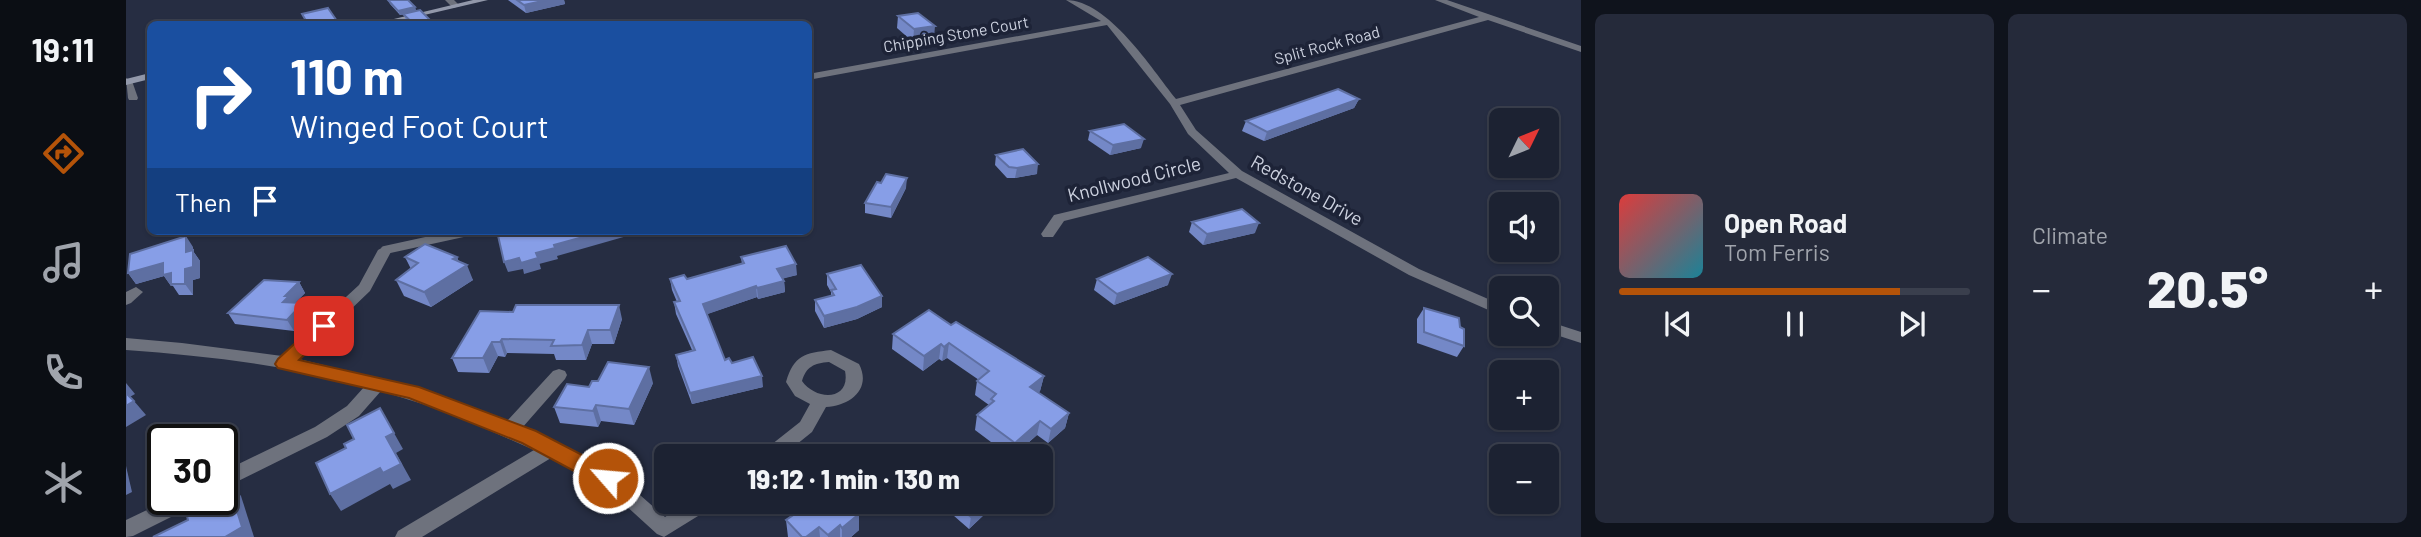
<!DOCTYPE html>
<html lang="en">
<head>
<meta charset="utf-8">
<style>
	body { margin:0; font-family:Barlow,sans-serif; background:#252a3a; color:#f1f3f6; height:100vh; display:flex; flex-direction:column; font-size:26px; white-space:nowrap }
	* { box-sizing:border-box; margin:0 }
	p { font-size:23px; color:#a0a4ac }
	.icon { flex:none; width:38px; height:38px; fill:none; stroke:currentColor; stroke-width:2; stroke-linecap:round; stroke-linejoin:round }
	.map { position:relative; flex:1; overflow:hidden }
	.drawer { display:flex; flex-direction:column; gap:14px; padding:14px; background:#0f131c; width:840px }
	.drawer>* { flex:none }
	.hud { position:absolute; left:21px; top:21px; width:665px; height:214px; border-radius:10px; box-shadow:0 2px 5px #0004,0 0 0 2px #3a3f4d; background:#1a4fa0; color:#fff; overflow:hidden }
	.needle { width:46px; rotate:47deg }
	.tools { position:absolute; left:1363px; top:108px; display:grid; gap:14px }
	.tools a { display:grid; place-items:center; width:70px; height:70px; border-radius:10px; background:#1c2232; box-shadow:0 2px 5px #0004,0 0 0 2px #3a3f4d; font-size:35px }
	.speed { position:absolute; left:21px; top:424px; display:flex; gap:14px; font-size:35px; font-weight:700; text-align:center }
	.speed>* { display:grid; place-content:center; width:91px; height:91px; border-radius:50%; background:#1c2232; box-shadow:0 2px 5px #0004,0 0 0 2px #3a3f4d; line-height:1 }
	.speed .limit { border:4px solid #111; border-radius:10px; background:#fff; color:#111 }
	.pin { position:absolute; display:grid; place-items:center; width:60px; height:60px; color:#fff; margin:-30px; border-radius:14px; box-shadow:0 4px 10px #0006 }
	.me { position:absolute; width:77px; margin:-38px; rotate:297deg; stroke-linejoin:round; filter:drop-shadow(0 0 5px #0008) }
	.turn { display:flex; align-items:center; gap:24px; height:147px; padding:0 28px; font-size:32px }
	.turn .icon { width:91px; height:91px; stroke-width:2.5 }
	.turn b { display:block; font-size:49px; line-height:60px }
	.then { display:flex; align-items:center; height:66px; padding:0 28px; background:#0003; gap:14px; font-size:26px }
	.big { font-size:52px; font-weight:800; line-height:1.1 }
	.drawer .card { flex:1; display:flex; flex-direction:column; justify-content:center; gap:10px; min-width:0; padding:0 24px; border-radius:10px; background:#252a3a }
	.song { display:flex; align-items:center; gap:21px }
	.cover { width:84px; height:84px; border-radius:10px; background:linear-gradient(135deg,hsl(0 70% 55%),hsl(190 70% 35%)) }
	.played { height:7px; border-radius:4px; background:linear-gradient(90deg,#b45309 80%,#3a3f4d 80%) }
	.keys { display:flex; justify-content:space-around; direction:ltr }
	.heat { display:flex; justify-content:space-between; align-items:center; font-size:38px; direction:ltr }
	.drawer .tiles { flex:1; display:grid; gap:14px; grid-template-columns:repeat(2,1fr) }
	.trip { position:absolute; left:528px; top:444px; width:399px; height:70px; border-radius:10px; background:#1c2232; box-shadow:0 2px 5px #0004,0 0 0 2px #3a3f4d; font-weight:800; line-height:70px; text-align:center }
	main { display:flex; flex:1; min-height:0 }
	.dock { display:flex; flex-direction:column; width:126px; justify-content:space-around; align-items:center; background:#0b0e14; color:#a0a4ac }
	.dock .icon { width:49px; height:49px }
	.dock .current { color:#b45309 }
	.dock b { font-size:32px; color:#f1f3f6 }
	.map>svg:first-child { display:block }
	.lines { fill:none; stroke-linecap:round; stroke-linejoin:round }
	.lane { stroke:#6e727d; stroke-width:8 }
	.street { fill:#6e727d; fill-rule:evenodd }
	.secondary { fill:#9298aa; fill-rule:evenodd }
	.wall { fill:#7488c7 }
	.shaded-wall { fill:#5e6fa2 }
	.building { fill:#879ee7; stroke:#5e6fa2; stroke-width:2 }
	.route { fill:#b45309; stroke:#753606; stroke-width:2 }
	.labels { text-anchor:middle; stroke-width:7; stroke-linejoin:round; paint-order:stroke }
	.far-street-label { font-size:16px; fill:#ccd1df; stroke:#1d2337 }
	.street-label { font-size:19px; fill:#ccd1df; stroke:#1d2337 }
</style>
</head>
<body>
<main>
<nav class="dock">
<b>19:11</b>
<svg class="icon current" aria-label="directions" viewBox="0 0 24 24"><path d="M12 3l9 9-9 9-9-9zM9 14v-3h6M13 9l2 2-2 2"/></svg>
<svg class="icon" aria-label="music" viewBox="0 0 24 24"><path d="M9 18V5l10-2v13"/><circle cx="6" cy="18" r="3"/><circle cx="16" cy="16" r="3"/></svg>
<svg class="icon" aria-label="phone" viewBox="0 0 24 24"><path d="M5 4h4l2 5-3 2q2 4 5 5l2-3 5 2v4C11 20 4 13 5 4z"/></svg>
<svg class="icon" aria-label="climate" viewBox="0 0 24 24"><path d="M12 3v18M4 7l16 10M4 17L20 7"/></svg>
</nav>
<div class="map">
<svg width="1455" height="537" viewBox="0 0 1455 537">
	<rect width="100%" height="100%" fill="#262d42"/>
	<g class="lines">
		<polyline class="lane" points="259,250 346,231"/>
		<g class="street">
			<polygon points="319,0 328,0 334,6 327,8"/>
			<path d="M940,0C982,0 1026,69 1050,99L1353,17L1309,0H1321L1455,46V52L1362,20L1054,105L1070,130L1116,171L1293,269L1376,305V316L1283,275L1110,178L938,221L927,237H917L915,234L928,215L1103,173L1062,134L1044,104L981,25L682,80V74L975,21Z"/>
			<polygon points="0,78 6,81 12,98 11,100 3,100 2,98"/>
			<path d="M259,246L266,250L244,291L173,359L275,384L381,421L427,371L433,369L439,371L441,375L439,379L396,428L489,473L539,517L562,502H587L585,508L538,537L531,534L475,483L425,458L296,537H269L272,531L408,450L322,412L255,391L233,416L201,437L96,489V472L189,427L221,406L239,386C161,365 81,356 0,350V338L56,343L156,356L233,285L252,250Z"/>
			<polygon points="10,287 17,292 5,303 0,305 0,292"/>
			<polygon points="1421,321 1455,332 1455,343 1421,332"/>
			<path d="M705,350L733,364C746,389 724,406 700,407L686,432L655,457H633L636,452L674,422L684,404L669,396L660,382C668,355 679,353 705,350ZM703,362L719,371C725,401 690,401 676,381C680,367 688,363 703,362Z"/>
			<polygon points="44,499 72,499 69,505 7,536 0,537 0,520"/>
		</g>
		<g class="secondary">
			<polygon points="347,0 362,0 260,24 247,24"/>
			<polygon points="24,73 24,79 0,85 0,79"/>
		</g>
	</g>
	<g class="wall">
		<polygon points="262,0 289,7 290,11 309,24 283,24 280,22 278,14 274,15 264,4"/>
		<polygon points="382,0 438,0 439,4 400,13"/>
		<polygon points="772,16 808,38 787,42 771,28"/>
		<polygon points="1233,99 1228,108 1138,141 1116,131 1120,121"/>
		<polygon points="964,131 1015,148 984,155 962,140"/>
		<polygon points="870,155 911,174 889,178 881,178 869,165"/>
		<polygon points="780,188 765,218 739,213 739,203"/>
		<polygon points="1066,222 1129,233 1077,245 1063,232"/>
		<polygon points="67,247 67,251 74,261 74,278 67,280 67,295 53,295 47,286 45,286 38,276 10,284 2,273"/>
		<polygon points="279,257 331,257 333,262 347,280 305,307 278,296 270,280 285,269"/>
		<polygon points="615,257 671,275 657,278 658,281 659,292 632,299 631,297 581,314 599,360 606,363 637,387 566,404 552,366 550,355 566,350 550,314 548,302 551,302 546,290 544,279 561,279 616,264"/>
		<polygon points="701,274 756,307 731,319 698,328 689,311 689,300 705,296 705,292 701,285"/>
		<polygon points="971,279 1042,285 988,305 968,290"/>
		<polygon points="173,282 179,293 169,303 184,315 168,331 109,324 102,313"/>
		<polygon points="1298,308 1334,327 1338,346 1331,357 1291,343 1291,319"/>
		<polygon points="354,311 496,319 488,344 466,344 460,360 430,360 428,354 381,353 379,357 372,356 363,373 332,372 326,358"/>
		<polygon points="825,325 918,376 914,391 912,393 943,413 939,428 922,443 911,435 886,457 885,457 849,430 851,415 863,405 849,395 851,381 853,380 821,358 816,361 813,359 797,371 766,349 767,334"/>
		<polygon points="527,383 508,425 475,421 472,427 434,423 428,407"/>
		<polygon points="664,502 743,502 743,507 733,515 733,530 725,537 662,537 660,520 665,517"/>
		<polygon points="812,502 866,502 863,505 862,511 843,529"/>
	</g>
	<g class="shaded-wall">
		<polygon points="421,0 438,0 439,4 400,13 398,5"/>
		<polygon points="289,7 290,11 274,15 272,11"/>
		<polygon points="809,26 808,38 787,42 788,29"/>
		<polygon points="1233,99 1228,108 1138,141 1141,132"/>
		<polygon points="1018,139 1015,148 984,155 987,145"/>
		<polygon points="912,164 911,174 889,178 891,168"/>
		<polygon points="781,178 780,188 765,218 765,207"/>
		<polygon points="1133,223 1129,233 1077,245 1081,234"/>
		<polygon points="479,231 500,231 501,236 431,256 432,259 413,264 410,253 428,245"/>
		<polygon points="60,236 67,247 67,251 74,261 74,278 67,280 67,295 59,284"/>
		<polygon points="331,257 335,268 341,265 347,280 305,307 298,292 327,259"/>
		<polygon points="393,258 412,258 415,269 398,274 397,269 382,272 378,262"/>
		<polygon points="37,263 45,273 45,284 47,286 45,286 38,276 10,284 2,273"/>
		<polygon points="670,264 671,275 652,280 651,269"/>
		<polygon points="1046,274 1042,285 988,305 991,294"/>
		<polygon points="658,281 659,292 632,299 631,288"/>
		<polygon points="173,282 179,293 168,304 157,302 159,296"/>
		<polygon points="630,286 631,297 579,315 577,304"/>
		<polygon points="756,296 756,307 731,319 698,328 698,316"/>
		<polygon points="177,303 184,315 168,331 161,320"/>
		<polygon points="493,305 496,319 488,344 484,330"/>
		<polygon points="462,330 466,344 460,360 456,345"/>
		<polygon points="376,339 381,353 379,357 374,342"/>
		<polygon points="366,342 372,356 363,373 357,358"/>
		<polygon points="823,343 821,358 816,361 818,347"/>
		<polygon points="815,344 813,359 797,371 798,356"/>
		<polygon points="523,367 527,383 508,425 503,409"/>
		<polygon points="636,376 637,387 566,404 564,393"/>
		<polygon points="918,376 914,391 901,402 904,387"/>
		<polygon points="0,383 9,394 2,398 0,396"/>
		<polygon points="8,401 20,415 0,427 0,406"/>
		<polygon points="470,405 475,421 472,427 467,411"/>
		<polygon points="943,413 939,428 922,443 925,429"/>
		<polygon points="914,421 911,435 886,457 889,443"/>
		<polygon points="268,433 277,449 270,453 285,480 267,489 264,484 215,511 204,494 260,437"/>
		<polygon points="0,466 6,492 0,495"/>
		<polygon points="101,479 115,496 128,537 99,537"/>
		<polygon points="729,502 743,502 743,507 733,515 733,530 725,537 716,537 716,528 725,506"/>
		<polygon points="860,502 866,502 863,505 862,511 843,529 845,517"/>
		<polygon points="714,525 714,537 702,537 702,535"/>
		<polygon points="693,527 694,537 680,537"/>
	</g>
	<g class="building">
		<polygon points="262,0 282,0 289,7 272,11"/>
		<polygon points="391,0 421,0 398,5"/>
		<polygon points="202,8 213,24 182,24 176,14"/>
		<polygon points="294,10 308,24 288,24 277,14"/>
		<polygon points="792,13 809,26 788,29 772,16"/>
		<polygon points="1212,89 1233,99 1141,132 1120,121"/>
		<polygon points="998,124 1018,139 987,145 964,131"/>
		<polygon points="897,149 912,164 891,168 883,167 870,155"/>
		<polygon points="760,174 781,178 765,207 739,203 751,182 755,183"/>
		<polygon points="1116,209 1133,223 1081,234 1066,222"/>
		<polygon points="371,231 393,231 394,234 401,234 415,231 479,231 428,245 429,248 410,253 412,258 395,263 393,258 378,262"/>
		<polygon points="60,236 60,252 67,250 67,267 59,269 59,284 45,284 45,273 37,275 37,263 2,273 4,254"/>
		<polygon points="299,244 331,257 327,259 341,265 298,292 270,280 292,263 279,257"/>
		<polygon points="660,246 670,264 651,269 658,281 631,288 630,286 577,304 599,360 603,358 606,363 627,357 636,376 564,393 550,355 569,350 548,302 554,301 544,279 558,275 561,279 618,263 615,257"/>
		<polygon points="1022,257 1046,274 991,294 971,279"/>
		<polygon points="735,265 756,296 731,307 698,316 689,300 708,295 705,290 710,289 701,274"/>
		<polygon points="138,280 173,282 159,296 163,296 157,302 177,303 161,320 102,313"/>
		<polygon points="390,305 493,305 484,330 462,330 456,345 425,346 428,340 376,339 374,342 366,342 357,358 326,358 354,311 387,312"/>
		<polygon points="1298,308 1333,318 1334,327 1338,329 1338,346 1298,332"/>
		<polygon points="803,310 825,325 830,322 918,376 904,387 943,413 925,429 914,421 889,443 851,415 868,401 865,399 870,394 851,381 863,371 823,343 818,347 815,344 798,356 767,334"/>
		<polygon points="482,362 523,367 503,409 470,405 467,411 428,407 441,384 463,387 466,381 472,381"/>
		<polygon points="0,393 8,401 0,406"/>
		<polygon points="254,408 268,433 260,437 275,464 257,473 254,468 204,494 190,463 220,448 218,444 228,439 221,425"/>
		<polygon points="695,447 705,457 682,457"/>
		<polygon points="101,479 116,527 99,537 27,537 62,520 57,500 61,499 96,499 96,482"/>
		<polygon points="664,502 729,502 725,506 733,514 716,528 714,525 702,535 693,527 680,537 676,537 660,520 673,511"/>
		<polygon points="827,502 862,502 845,517"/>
	</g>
	<polygon class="route" points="198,320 207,326 205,330 173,360 293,387 410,431 489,472 493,478 489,485 482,487 474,485 396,443 283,398 152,368 149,364 152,359 192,322"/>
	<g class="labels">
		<g class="far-street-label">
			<text transform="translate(830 34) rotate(-10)" y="6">Chipping Stone Court</text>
			<text transform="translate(1201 45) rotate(-15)" y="6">Split Rock Road</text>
		</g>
		<g class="street-label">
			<text transform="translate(1008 179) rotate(-14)" y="7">Knollwood Circle</text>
			<text transform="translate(1181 190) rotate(29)" y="7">Redstone Drive</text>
		</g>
	</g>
</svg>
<div class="tools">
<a><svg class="needle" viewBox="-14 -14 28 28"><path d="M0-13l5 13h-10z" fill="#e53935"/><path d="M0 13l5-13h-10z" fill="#a0a4ac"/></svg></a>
<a><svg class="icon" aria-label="sound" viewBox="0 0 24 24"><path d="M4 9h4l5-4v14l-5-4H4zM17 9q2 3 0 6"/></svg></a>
<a><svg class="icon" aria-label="search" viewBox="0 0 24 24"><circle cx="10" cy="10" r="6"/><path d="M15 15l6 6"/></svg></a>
<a>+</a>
<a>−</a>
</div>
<div class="speed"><div class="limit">30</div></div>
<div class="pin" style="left:198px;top:326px;background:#d93025"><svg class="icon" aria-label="arrive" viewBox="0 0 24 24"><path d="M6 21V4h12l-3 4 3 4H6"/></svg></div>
<svg class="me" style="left:482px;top:478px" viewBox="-20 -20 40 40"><circle r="17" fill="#b45309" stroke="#fff" stroke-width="3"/><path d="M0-11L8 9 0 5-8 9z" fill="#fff"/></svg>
<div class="trip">19:12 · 1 min · 130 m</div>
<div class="hud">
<div class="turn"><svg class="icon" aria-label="right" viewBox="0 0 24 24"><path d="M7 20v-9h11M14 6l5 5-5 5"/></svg><div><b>110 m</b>Winged Foot Court</div></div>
<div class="then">Then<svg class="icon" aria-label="arrive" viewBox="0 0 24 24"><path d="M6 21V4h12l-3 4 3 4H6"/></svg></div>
</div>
</div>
<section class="drawer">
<div class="tiles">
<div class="card">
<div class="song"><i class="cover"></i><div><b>Open Road</b><p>Tom Ferris</p></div></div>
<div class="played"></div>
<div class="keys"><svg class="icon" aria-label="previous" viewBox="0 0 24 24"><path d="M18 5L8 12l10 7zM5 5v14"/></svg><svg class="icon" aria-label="pause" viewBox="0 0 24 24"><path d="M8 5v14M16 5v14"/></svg><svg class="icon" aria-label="next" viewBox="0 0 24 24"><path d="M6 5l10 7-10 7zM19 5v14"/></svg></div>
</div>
<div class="card"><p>Climate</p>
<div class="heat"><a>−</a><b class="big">20.5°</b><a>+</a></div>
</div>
</div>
</section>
</main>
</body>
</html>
